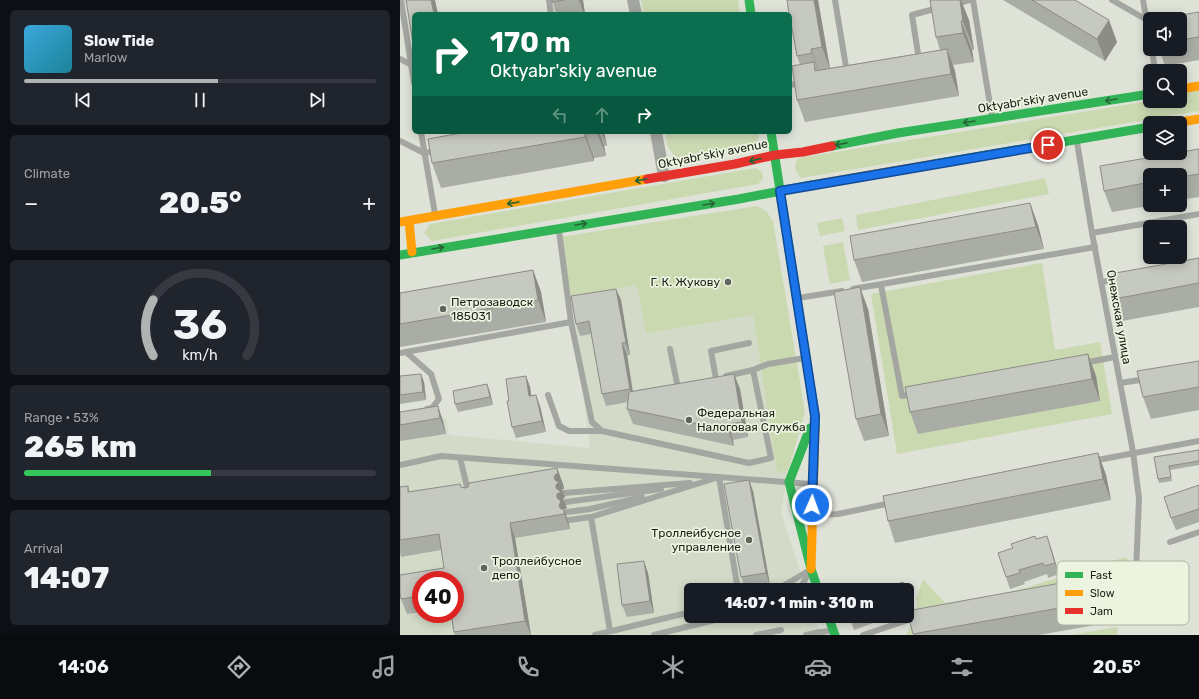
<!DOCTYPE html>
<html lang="en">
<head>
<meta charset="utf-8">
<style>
	body { margin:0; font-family:Rubik,sans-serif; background:#20242c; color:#f1f3f6; height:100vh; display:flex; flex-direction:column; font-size:15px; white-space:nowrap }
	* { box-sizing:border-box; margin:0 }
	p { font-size:13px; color:#9ea1a6 }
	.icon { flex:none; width:22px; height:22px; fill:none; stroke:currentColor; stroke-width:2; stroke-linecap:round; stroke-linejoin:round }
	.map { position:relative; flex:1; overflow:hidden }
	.sheet { display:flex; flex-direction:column; gap:10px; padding:10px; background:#0d0f14; width:400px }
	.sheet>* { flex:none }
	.banner { position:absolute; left:12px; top:12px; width:380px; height:122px; border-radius:6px; box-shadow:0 2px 10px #0003; background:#0b6e4f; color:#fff; overflow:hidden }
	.tools { position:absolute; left:743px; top:12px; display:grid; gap:8px }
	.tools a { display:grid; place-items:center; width:44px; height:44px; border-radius:6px; background:#171b24; box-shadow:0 2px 10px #0003; font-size:20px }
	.speed { position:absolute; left:12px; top:571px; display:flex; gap:8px; font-size:20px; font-weight:700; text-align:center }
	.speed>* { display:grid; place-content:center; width:52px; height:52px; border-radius:50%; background:#171b24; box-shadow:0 2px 10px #0003; line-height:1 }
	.speed .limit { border:6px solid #d22; background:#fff; color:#111 }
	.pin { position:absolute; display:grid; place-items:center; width:34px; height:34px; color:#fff; margin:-17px; border:2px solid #fff; border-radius:50%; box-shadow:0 1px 4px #0007 }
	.me { position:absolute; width:44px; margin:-22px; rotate:2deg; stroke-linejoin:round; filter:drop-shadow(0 0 3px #0008) }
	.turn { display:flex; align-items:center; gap:14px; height:84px; padding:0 12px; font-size:18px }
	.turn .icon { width:52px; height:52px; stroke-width:2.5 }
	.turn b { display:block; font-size:28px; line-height:34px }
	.lanes { display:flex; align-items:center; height:38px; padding:0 12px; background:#0003; justify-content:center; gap:20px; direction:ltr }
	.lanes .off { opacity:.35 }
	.big { font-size:30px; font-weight:800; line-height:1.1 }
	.sheet .tile { flex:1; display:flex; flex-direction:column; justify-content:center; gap:6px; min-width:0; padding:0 14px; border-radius:6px; background:#20242c }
	.sheet .dial { align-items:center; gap:0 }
	.dial svg { height:104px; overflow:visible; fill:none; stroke:#363941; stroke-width:7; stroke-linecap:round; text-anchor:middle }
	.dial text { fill:#f1f3f6; stroke:none }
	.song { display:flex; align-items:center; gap:12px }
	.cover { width:48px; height:48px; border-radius:6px; background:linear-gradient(135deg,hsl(200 70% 55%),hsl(190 70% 35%)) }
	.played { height:4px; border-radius:2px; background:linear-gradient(90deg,#b0b3b1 55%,#363941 55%) }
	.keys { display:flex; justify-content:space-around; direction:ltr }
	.heat { display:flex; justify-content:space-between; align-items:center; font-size:22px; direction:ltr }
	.charge { height:6px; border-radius:3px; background:linear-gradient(90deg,#34c759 53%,#363941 0) }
	.trip { position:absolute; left:284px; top:583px; width:230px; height:40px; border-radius:6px; background:#171b24; box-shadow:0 2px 10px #0003; font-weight:800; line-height:40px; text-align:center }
	.dock { display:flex; height:64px; justify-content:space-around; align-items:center; background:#090b0e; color:#9ea1a6 }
	.dock .icon { width:28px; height:28px }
	.dock .selected { color:#b0b3b1 }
	.dock b { font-size:18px; color:#f1f3f6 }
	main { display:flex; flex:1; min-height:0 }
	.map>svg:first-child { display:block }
	.built { fill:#d3dac7; fill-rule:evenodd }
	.green { fill:#cbd9b1 }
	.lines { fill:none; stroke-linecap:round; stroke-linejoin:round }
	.lane { stroke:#a4a6a1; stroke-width:6 }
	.street { stroke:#a4a6a1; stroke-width:12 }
	.fast { stroke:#30b455; stroke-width:9 }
	.slow { stroke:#ff9f0a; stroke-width:9 }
	.jam { stroke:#e5322d; stroke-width:9 }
	.wall { fill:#aaada5 }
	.shaded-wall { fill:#8b8d86 }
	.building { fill:#c6c9c0; stroke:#8b8d86 }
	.oneway { stroke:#266334 }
	.route-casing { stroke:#114b97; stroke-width:10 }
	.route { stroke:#1a73e8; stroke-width:7 }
	.poi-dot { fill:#61645c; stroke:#ecf4e0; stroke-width:1.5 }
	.labels { text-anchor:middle; stroke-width:3.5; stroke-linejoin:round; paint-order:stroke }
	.street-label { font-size:12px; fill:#1e2019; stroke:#ecf4e0 }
	.poi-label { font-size:12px; fill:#1e2019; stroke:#ecf4e0; text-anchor:start }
	.key { fill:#ecf4e0; stroke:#aeb4a4; stroke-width:1 }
	.key-label { font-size:11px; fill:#1e2019 }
</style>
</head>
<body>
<main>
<section class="sheet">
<div class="tile">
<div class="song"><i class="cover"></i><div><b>Slow Tide</b><p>Marlow</p></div></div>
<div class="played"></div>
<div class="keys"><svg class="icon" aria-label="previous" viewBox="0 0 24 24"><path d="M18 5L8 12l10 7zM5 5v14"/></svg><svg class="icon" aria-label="pause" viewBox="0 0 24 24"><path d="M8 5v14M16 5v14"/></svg><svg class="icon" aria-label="next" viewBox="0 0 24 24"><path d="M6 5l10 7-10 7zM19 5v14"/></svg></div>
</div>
<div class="tile"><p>Climate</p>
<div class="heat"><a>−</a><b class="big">20.5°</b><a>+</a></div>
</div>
<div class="tile dial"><svg viewBox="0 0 100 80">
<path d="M14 69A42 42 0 1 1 86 69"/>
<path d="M14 69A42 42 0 0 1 14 26" stroke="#b0b3b1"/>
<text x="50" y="56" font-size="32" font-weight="700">36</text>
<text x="50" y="72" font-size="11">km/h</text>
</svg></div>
<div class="tile"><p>Range · 53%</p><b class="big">265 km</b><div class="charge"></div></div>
<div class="tile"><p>Arrival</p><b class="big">14:07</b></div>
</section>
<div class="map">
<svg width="799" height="635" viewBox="0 0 799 635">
	<rect width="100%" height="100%" fill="#dee2d7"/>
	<path class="built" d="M237,285L247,334L353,315L377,472L388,471L381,513L406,590H291V616H414L421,635H0V424L46,419L49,435L190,448L171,296ZM21,580H55V614H21Z"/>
	<g class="green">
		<polygon points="241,0 338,0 340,14 244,14"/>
		<path d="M799,86V111L401,178C395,170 393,167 398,158L750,101H780V89Z"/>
		<polygon points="265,132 359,132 358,140 348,147 286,160 276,158 268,147"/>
		<polygon points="356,168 362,172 363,179 358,184 32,241 24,233 30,224"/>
		<polygon points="645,178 649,194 458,230 456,215"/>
		<polygon points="357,206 366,211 373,221 405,412 388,471 377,472 353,315 246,334 237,285 171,296 160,237"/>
		<polygon points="442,218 445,231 420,236 417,223"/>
		<polygon points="443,242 450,280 430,284 423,246"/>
		<polygon points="642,263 655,350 700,342 712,414 497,454 471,294"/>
		<polygon points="726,557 741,580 523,621 512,633 512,635 506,635 518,611 516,599 523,579 545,603 605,594"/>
		<polygon points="717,627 717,635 671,635"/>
	</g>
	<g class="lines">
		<g class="lane">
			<polyline points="1,0 14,83"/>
			<polyline points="149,0 151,14"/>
			<polyline points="435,0 447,73"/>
			<polyline points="573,0 592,117"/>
			<polyline points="712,0 747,20"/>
			<polyline points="743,0 750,39"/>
			<polyline points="555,4 570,0"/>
			<polyline points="752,49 755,71"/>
			<polyline points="0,59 12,65"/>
			<polyline points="519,60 512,15 538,8"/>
			<polyline points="390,85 402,83"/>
			<polyline points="21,132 35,214"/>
			<polyline points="0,141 24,153 37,151"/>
			<polyline points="677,142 692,233 733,452 739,498 736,573 716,577"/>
			<polyline points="159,231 171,322 192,422 202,431 349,463 371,458 353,370"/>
			<polyline points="692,233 799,214"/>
			<polyline points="702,282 719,279"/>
			<polyline points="481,285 502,396 515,394"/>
			<polyline points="453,289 695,247"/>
			<polyline points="398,298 442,291"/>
			<polyline points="270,349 278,388"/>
			<polyline points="6,352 31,374 39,399 32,408 27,409"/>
			<polyline points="0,353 171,322"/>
			<polyline points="683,363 715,357"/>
			<polyline points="326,376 353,370 368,364 405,358"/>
			<polyline points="316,379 311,351 349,343"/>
			<polyline points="720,383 746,379"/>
			<polyline points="148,395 159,426 169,431 202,431"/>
			<polyline points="60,458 69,495"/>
			<polyline points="692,461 799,441"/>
			<polyline points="0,465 41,456 411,484"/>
			<polyline points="164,493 290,483"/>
			<polyline points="166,502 261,489"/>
			<polyline points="167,512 190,509 242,497"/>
			<polyline points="413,515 438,514 491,503"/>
			<polyline points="191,517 210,631"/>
			<polyline points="169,520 191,517 319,477 338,590"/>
			<polyline points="770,542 799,532"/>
			<polyline points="376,590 410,570"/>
			<polyline points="399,590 409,573"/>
			<polyline points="195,635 291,612"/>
			<polyline points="254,635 331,616"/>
			<polyline points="356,635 381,630"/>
			<polyline points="406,635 420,632 432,631"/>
			<polyline points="463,635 517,617"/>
		</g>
		<g class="street">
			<polyline points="233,0 236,14"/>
			<polyline points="256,132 264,176"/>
		</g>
		<g class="fast">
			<polyline points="349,0 351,14"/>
			<polyline points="371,132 415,416 415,430"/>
			<polyline points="432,146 498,133 750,94"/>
			<polyline points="534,164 750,127"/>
			<polyline points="0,255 339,199 412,185"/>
			<polyline points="410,428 389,482 411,569 418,590"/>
			<polyline points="428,616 435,635"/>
		</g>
		<g class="slow">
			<polyline points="780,89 799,86"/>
			<polyline points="774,123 799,119"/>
			<polyline points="412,185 534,164"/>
			<polyline points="9,221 12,252"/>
			<polyline points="0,222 247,179"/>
			<polyline points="411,569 415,430"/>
		</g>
		<polyline class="jam" points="247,179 335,164 375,155 403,152 432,146"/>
	</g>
	<g class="wall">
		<polygon points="152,0 183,0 185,14 156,14"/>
		<polygon points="387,0 418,0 430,68 540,50 536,37 530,0 569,20 574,50 572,50 574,62 553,65 555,71 559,96 405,122 397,100 400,65 397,56"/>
		<polygon points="603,0 675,0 717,42 705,61"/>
		<polygon points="799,12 799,60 765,66 759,49 780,49 780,19"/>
		<polygon points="67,132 204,132 207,146 204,146 206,156 194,158 194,161 41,188 32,163"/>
		<polygon points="799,149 799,197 780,200 780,175 750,175 750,205 754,205 712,212 704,191"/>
		<polygon points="630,203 638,225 644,249 462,282 454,260"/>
		<polygon points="799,258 799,307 722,321 714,299"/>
		<polygon points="133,270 141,292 146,322 0,347 0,293"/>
		<polygon points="216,289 221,300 230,355 227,355 233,391 334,374 340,389 348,437 333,440 334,446 233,424 227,409 228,402 206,406 202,394 191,334 180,336 176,324"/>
		<polygon points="468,309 489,436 464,441 456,419"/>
		<polygon points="688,354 696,376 700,401 518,434 510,412"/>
		<polygon points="799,361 799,410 751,419 743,397"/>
		<polygon points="0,376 24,382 26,400 0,404"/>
		<polygon points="126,376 130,387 131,396 140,406 146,432 116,438 112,427 109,401"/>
		<polygon points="90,392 93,405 58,412 55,404"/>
		<polygon points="38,406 43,421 46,434 0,441 0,412"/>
		<polygon points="799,450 799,465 770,470 772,481 759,483 758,479 754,457"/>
		<polygon points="698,453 706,475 711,500 495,543 488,521"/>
		<polygon points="157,468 163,484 164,489 162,489 165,497 163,499 167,508 164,509 169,524 170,529 115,538 131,635 55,635 54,632 52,615 49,616 49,614 55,614 55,580 21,580 21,612 7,614 1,599 0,593 0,575 44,568 41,550 1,557 0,553 0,487 8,486 10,492 60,484 61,487 65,488 68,487 69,483"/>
		<polygon points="349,480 353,491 370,585 346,589 341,577"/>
		<polygon points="799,485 799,522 776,530 771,518"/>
		<polygon points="637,539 651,548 659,574 648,578 647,574 624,582 625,584 610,589 606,577 613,548"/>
		<polygon points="248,573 254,613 227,617 222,605"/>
		<polygon points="507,592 513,609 508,611 729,594 735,618 639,635 513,635 507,611"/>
		<polygon points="449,616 492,616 454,630"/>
	</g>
	<g class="shaded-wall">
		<polygon points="31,0 35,0 38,14 34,14"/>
		<polygon points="179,0 183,0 185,14 184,14"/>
		<polygon points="414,0 418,0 430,69 422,47"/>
		<polygon points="557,0 561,0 569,20 574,50 563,21"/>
		<polygon points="709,20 717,42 705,61 697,39"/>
		<polygon points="561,21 572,50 574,62 563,33"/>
		<polygon points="411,49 419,71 420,75 412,53"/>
		<polygon points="547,49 555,71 559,96 551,74"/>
		<polygon points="197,132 199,132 204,146 206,156"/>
		<polygon points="202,132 204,132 207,146"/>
		<polygon points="185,133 194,158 194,161 185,137"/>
		<polygon points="630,203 638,225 644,249 636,227"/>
		<polygon points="133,270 141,292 146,322 138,300"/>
		<polygon points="460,287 468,309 489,436 481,414"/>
		<polygon points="216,289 221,300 230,355 226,343"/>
		<polygon points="222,343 227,355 234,401 230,389"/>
		<polygon points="688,354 696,376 700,401 692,379"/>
		<polygon points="21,374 24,382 26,400 23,392"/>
		<polygon points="334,374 340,389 348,437 342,422"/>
		<polygon points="126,376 130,387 133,407 129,396"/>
		<polygon points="87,384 90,392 93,405 90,397"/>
		<polygon points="136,395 140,406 146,432 142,421"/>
		<polygon points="38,406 43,421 46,434 40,418"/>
		<polygon points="328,424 333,440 334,446 328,430"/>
		<polygon points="698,453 706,475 711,500 703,479"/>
		<polygon points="157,468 163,484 164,489 162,489 165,497 163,499 167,508 164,509 169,524 170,529 164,514 159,506 157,498 157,494 154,478"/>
		<polygon points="349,480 353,491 370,585 366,573"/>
		<polygon points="110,523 115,538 131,635 125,621"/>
		<polygon points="647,536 651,548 659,574 655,563"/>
		<polygon points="244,561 248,573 254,613 250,601"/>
		<polygon points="721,572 729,594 735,618 727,596"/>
	</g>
	<g class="building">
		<polygon points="6,0 31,0 34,14 14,14 14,50"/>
		<polygon points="152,0 164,0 152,2"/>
		<polygon points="387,0 414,0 422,47 411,49 412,53 397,56 390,18 390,14 389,14"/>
		<polygon points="530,0 560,0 563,21 561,21 563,33 536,37"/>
		<polygon points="632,0 675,0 709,20 697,39"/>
		<polygon points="799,12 799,37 780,40 780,19 757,19"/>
		<polygon points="547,49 551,74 397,100 392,66 414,62 415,71"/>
		<polygon points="67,132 192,132 185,133 185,137 32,163 28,139"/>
		<polygon points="799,149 799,174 780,177 780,175 750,175 750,182 704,191 700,166"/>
		<polygon points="630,203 636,227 454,260 450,236"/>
		<polygon points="799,258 799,283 714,299 710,274"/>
		<polygon points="133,270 138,300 0,324 0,293"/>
		<polygon points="460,287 481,414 456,419 434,292"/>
		<polygon points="216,289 226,343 222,343 230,389 202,394 189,321 176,324 171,296"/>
		<polygon points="688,354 692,379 510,412 505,387"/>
		<polygon points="799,361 799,387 743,397 737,371"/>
		<polygon points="21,374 23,392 0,395 0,376"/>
		<polygon points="334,374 342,422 328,424 328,430 227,409 229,392"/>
		<polygon points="126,376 129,396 136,395 142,421 112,427 107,401 109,401 106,379"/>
		<polygon points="87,384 90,397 55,404 53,391"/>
		<polygon points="38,406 40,418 0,425 0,412"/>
		<polygon points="799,450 799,461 769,466 771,477 758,479 754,457"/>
		<polygon points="698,453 703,479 488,521 483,496"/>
		<polygon points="157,468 158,473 155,475 154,478 156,481 159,482 156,485 156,488 161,492 157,494 157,498 161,501 159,506 161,509 164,509 164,514 110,523 125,621 54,632 51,614 55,614 55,580 21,580 21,596 1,599 0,593 0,575 44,568 39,534 0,540 0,487 8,486 8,492 60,484 61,487 65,488 68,487 69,483"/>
		<polygon points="349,480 366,573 341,577 324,484"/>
		<polygon points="799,485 799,509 771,518 764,497"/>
		<polygon points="635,536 636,539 647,536 655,563 644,566 643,563 619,570 620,573 606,577 598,553 613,548 611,544"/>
		<polygon points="244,561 250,601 222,605 217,564"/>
		<polygon points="721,572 727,596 513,634 507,611"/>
		<polygon points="503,582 506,590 480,590"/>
		<polygon points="507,592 510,601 507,602"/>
		<polygon points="449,616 467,616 451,622"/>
	</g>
	<defs><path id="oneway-shaft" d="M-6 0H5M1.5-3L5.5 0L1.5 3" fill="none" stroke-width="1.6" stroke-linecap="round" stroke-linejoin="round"/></defs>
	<g class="oneway">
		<use href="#oneway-shaft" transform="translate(711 100) rotate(171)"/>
		<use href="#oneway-shaft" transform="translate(569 122) rotate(171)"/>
		<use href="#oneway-shaft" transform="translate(441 144) rotate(169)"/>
		<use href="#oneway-shaft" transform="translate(355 160) rotate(167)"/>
		<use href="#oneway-shaft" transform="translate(241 180) rotate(170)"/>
		<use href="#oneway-shaft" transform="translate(113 203) rotate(170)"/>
		<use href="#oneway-shaft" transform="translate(309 204) rotate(-9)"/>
		<use href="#oneway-shaft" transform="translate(181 224) rotate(-9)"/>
		<use href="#oneway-shaft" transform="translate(38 248) rotate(-10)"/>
	</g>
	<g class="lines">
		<defs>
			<polyline id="route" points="412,505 415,416 380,191 648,145"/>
		</defs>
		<use href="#route" class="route-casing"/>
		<use href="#route" class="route"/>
	</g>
	<g class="poi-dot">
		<circle cx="328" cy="282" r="4"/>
		<circle cx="43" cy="309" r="4"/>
		<circle cx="289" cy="420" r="4"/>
		<circle cx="349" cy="540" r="4"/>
		<circle cx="84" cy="568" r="4"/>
	</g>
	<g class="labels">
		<g class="street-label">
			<text transform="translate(633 100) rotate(-9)" y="4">Oktyabr'skiy avenue</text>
			<text transform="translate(313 154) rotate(-11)" y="4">Oktyabr'skiy avenue</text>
			<text transform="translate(719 317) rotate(80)" y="4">Онежская улица</text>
		</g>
		<g class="poi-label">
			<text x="320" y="286" text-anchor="end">Г. К. Жукову</text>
			<text x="51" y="306">Петрозаводск<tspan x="51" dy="14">185031</tspan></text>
			<text x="297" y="417">Федеральная<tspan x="297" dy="14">Налоговая Служба</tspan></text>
			<text x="341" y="537" text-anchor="end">Троллейбусное<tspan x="341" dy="14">управление</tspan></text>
			<text x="92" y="565">Троллейбусное<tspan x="92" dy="14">депо</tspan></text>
		</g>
	</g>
	<rect x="657" y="561" width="132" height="64" rx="6" class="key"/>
	<rect x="665" y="572" width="18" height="6" fill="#30b455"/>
	<rect x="665" y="590" width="18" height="6" fill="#ff9f0a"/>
	<rect x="665" y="608" width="18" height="6" fill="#e5322d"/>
	<g class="key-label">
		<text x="690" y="579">Fast</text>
		<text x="690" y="597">Slow</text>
		<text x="690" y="615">Jam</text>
	</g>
</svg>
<div class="tools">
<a><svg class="icon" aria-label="sound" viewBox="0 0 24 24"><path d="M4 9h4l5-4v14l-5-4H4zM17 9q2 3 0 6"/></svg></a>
<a><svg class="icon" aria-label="search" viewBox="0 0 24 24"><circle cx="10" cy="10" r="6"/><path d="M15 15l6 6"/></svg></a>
<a><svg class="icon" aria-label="layers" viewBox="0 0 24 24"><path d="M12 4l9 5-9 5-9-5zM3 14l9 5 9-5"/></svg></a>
<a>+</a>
<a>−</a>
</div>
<div class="speed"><div class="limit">40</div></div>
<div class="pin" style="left:648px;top:145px;background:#d93025"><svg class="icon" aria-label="arrive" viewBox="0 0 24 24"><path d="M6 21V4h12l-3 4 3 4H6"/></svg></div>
<svg class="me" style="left:412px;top:505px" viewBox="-20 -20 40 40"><circle r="17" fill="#1a73e8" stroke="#fff" stroke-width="3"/><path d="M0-11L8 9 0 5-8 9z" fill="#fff"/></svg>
<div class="trip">14:07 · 1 min · 310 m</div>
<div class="banner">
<div class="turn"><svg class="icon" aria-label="right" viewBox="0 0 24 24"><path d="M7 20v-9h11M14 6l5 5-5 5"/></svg><div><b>170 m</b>Oktyabr'skiy avenue</div></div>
<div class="lanes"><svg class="icon off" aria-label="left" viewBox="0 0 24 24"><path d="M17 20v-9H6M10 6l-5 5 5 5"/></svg><svg class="icon off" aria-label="ahead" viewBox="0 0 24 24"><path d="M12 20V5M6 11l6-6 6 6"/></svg><svg class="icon" aria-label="right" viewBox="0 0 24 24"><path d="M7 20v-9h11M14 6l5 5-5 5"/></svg></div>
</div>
</div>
</main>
<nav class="dock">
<b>14:06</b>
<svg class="icon selected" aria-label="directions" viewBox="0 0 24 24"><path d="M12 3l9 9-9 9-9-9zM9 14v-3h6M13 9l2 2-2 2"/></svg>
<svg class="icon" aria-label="music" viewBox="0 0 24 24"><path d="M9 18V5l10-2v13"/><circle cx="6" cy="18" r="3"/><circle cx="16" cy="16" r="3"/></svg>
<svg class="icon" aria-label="phone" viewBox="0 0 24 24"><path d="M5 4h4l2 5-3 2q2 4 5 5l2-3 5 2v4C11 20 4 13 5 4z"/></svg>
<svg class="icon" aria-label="climate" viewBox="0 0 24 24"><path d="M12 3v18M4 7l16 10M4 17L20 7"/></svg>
<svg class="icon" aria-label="car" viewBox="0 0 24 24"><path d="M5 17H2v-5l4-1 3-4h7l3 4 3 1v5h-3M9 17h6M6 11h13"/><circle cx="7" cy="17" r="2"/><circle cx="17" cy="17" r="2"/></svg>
<svg class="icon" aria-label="filters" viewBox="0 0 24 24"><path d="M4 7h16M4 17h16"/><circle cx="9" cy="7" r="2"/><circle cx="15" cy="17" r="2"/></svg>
<b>20.5°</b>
</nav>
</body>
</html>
